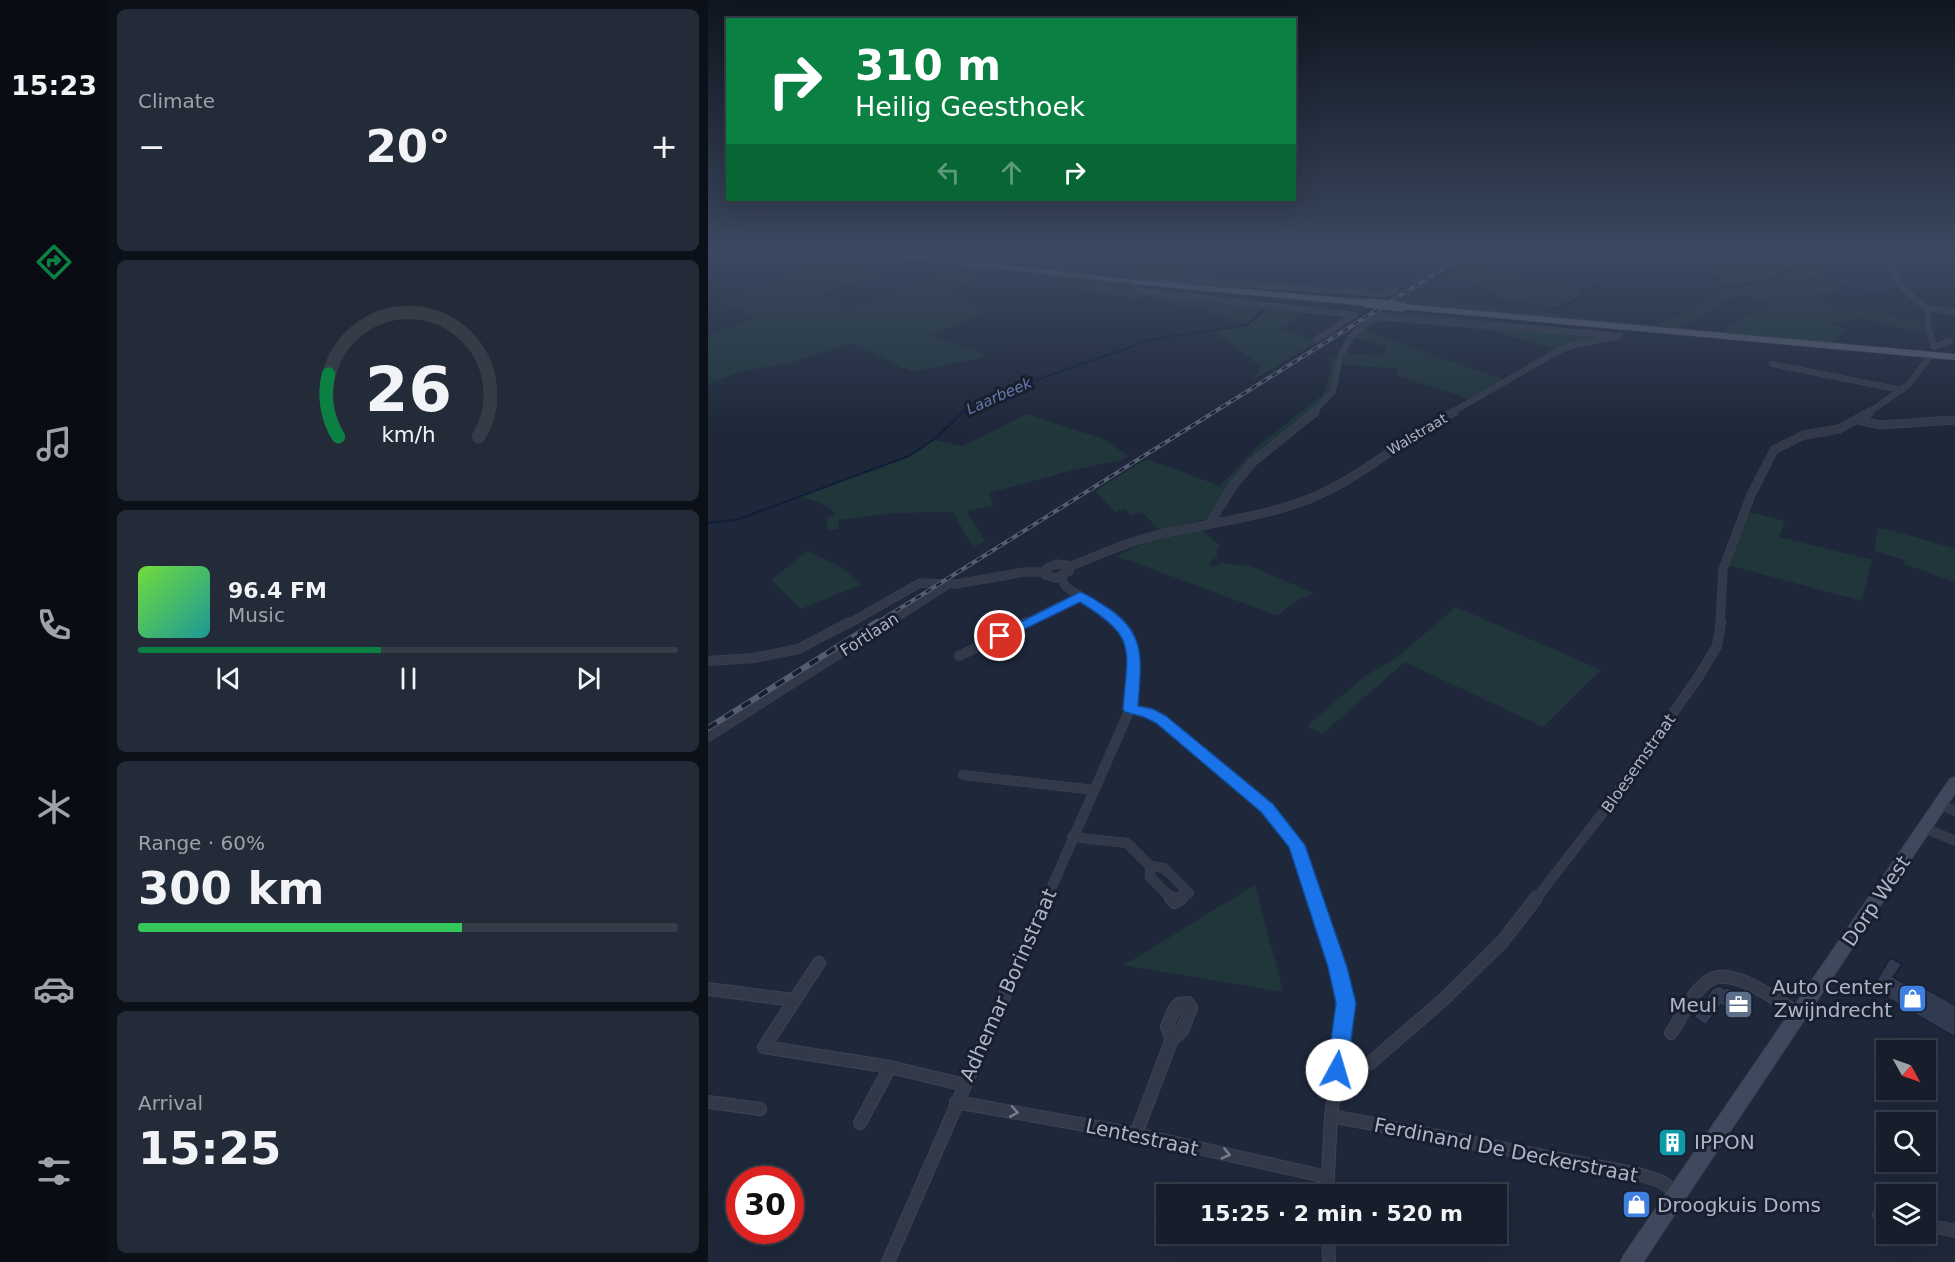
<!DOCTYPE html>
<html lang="en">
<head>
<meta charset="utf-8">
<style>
	body { margin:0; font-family:"DejaVu Sans",sans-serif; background:#232b38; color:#f1f3f6; height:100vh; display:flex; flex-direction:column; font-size:22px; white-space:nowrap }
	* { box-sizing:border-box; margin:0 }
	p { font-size:20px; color:#9ea2a9 }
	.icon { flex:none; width:33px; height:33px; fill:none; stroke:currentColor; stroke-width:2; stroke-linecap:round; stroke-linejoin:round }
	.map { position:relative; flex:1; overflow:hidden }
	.sheet { display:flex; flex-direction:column; gap:9px; padding:9px; background:#0c1018; width:600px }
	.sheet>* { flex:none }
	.hud { position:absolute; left:18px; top:18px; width:570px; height:183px; border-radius:0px; box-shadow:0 6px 24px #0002,0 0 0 2px #353c48; background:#0b8043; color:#fff; overflow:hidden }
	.needle { width:39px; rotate:130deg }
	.fabs { position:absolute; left:1168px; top:1040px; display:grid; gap:12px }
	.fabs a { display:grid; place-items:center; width:60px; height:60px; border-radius:0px; background:#161e2c; box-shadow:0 6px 24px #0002,0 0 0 2px #353c48; font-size:30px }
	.speed { position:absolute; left:18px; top:1166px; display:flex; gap:12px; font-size:30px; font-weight:700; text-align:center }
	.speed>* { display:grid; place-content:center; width:78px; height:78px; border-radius:50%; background:#161e2c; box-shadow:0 6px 24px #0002,0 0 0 2px #353c48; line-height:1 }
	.speed .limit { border:9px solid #d22; background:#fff; color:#111 }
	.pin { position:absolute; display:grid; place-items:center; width:51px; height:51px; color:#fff; margin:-26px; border:3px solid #fff; border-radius:50%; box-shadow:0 2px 6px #0007 }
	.me { position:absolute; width:66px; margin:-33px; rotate:6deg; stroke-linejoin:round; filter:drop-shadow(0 0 4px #0008) }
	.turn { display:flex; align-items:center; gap:21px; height:126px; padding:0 30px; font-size:27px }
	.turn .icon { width:78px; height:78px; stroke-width:2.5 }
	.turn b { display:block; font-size:42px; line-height:51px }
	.lanes { display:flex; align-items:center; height:57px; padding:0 30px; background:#0003; justify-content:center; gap:30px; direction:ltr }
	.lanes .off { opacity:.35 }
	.big { font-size:45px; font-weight:700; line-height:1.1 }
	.sheet .tile { flex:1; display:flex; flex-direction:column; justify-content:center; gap:9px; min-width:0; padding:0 21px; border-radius:9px; background:#232b38 }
	.sheet .dial { align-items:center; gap:0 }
	.dial svg { height:156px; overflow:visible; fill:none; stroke:#353c48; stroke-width:7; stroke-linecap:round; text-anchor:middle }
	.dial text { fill:#f1f3f6; stroke:none }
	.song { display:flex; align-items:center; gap:18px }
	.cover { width:72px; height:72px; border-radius:9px; background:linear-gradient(135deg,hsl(100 70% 55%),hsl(180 70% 35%)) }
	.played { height:6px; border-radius:3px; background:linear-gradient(90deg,#0b8043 45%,#353c48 45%) }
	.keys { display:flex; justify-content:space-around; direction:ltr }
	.heat { display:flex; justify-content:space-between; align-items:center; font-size:33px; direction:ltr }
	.charge { height:9px; border-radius:4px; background:linear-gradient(90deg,#34c759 60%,#353c48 0) }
	.trip { position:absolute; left:448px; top:1184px; width:351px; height:60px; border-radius:0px; background:#161e2c; box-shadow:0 6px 24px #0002,0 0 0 2px #353c48; font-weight:700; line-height:60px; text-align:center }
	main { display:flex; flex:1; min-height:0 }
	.dock { display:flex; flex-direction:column; width:108px; justify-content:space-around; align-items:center; background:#090c12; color:#9ea2a9 }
	.dock .icon { width:42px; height:42px }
	.dock .active { color:#0b8043 }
	.dock b { font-size:27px; color:#f1f3f6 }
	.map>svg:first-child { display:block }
	.green { fill:#20363b }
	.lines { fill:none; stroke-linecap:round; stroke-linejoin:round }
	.stream { stroke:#111e38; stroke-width:2 }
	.building { fill:#303b52; stroke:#1a2131; stroke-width:1.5 }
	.minor-far3-casing { stroke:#3c4354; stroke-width:6 }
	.minor-far2-casing { stroke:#3c4354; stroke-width:9 }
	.minor-far1-casing { stroke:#3c4354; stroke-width:10 }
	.minor-casing { stroke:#3c4354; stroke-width:14 }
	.secondary-casing { stroke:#3c4354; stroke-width:2 }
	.primary-casing { stroke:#3c4354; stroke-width:1 }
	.minor-far3 { stroke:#323a4a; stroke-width:5 }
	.minor-far2 { stroke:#323a4a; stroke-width:8 }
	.minor-far1 { stroke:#323a4a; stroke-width:9 }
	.minor { stroke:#323a4a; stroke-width:12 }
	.secondary { fill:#40485e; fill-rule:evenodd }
	.primary { fill:#50596b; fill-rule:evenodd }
	.rail-far1-casing { stroke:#545e72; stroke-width:4 }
	.rail-casing { stroke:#545e72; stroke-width:6 }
	.rail-far1 { stroke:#181f2f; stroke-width:2; stroke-dasharray:6; stroke-linecap:butt }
	.rail { stroke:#181f2f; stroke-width:4; stroke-dasharray:10; stroke-linecap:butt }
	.primary-bridge-casing { stroke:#3c4354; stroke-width:10; stroke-linecap:butt }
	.primary-bridge { stroke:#50596b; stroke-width:9 }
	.oneway { stroke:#767e8f }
	.route { fill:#1a73e8; stroke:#114b97; stroke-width:1.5 }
	.labels { text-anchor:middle; stroke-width:6; stroke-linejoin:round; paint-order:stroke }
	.far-street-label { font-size:14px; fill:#adb5c7; stroke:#181f2f }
	.far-water-label { font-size:15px; font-style:italic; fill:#627aaa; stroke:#181f2f }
	.street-label { font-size:16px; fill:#adb5c7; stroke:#181f2f }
	.near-street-label { font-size:20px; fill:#adb5c7; stroke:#181f2f }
	.near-poi-label { font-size:20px; fill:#adb5c7; stroke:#181f2f; text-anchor:end }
</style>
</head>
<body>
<main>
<nav class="dock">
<b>15:23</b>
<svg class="icon active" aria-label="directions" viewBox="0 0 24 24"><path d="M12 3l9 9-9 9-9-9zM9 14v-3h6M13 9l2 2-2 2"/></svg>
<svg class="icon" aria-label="music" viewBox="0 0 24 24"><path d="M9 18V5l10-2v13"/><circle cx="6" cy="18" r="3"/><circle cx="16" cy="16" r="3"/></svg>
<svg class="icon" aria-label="phone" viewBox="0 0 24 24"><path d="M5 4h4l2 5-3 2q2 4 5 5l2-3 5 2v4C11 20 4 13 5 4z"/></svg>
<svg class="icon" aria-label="climate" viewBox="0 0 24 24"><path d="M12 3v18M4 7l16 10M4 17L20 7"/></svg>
<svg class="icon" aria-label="car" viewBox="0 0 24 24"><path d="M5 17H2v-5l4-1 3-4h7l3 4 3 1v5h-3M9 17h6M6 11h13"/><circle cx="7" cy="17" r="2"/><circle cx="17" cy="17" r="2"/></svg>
<svg class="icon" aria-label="filters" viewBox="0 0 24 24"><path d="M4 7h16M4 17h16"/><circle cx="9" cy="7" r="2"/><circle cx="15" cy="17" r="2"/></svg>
</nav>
<section class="sheet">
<div class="tile"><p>Climate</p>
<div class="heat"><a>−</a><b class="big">20°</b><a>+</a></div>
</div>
<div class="tile dial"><svg viewBox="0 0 100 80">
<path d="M14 69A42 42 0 1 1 86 69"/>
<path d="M14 69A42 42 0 0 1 9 37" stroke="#0b8043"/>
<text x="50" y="56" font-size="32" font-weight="700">26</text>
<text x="50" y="72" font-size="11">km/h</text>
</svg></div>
<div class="tile">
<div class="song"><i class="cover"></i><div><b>96.4 FM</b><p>Music</p></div></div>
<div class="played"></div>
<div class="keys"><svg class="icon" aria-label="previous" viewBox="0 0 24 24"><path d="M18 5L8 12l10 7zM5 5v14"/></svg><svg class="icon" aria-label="pause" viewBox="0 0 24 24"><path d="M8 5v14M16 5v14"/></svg><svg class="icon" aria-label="next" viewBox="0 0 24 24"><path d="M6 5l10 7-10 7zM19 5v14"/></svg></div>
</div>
<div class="tile"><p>Range · 60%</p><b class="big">300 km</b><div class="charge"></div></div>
<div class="tile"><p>Arrival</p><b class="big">15:25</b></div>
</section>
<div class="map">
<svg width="1247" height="1262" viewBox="0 0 1247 1262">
	<rect width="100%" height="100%" fill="#1e283a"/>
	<g class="green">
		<polygon points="378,252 413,252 407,262 438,266 459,252 501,252 481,258 469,278 441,278 436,274 425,273 430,268 398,263"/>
		<path d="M1027,252H1109L1105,255L1121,258L1116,262L1121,264L1105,263L1102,266L1124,283L1135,287L1120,294L1115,292L1103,298L1142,312L1150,308L1215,323L1218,335L1161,319H1149L1123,324L1138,330L1123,344L1009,334L1061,303L1039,295L1027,296L968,330L687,302L700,294L706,297L946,326L985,309L1014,289C1010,282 1005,275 998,271C986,264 938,263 924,266C915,268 906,275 897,274L927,262L997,267H1016L1042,259Z"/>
		<polygon points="141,254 175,258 147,269 180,271 113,293 141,309 261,267 244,274 268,278 239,290 244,290 280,312 221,335 269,351 277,357 204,372 144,343 78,364 34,371 0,384 0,335 49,317 9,300 83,279 75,274 97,265 106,267"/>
		<polygon points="762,266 767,268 877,291 850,308 785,296 789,293 763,281 738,274 753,267"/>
		<polygon points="345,276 412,282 423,290 437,293 436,296 428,299 354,286 355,282 341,278"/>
		<polygon points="454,295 599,311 573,329 609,341 542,382 554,367 504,330 538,323 495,310 441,300"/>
		<polygon points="672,310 927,334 682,316 662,317"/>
		<polygon points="667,319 897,337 847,349 781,330 674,321 656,331 798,380 764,400 687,375 691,369 636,365 635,357 638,353 676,356 679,347 647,338 652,330"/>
		<path d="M620,355L629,359L624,388L617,399C566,438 534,466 498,519L451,530L434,512L423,515L417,509L407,512L387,491L439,459L512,486L550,446L614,395C619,384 626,365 620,355Z"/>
		<path d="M319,414L393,438L421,456L414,460L369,469L281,493L286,505L258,511L277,541L265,548L245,512L187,513L130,520L131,529L119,531V517L127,515C121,503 104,500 91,497L199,457L224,439L254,446Z"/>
		<polygon points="1042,512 1077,521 1071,537 1164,560 1154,601 1020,565"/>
		<polygon points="491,528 513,546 507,551 510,555 500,565 507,567 513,563 542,566 606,593 586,602 570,616 409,556 438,542"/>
		<polygon points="1170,528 1193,533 1247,549 1247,582 1196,564 1197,560 1166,551"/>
		<polygon points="100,551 131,566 154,584 93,609 63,580"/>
		<polygon points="748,607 893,670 835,727 697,662 614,734 599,726 657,676 688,658"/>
		<polygon points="547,885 575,992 416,965"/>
	</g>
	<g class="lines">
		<g class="stream">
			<path d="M1029,252C1075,267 1129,292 1177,295"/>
			<polyline points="581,285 594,271 605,252"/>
			<polyline points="847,310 878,294 913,268 929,262 995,268 1017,286 1025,288 1087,274"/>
			<polyline points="0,523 28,520 201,456 228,438 256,411 296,391 446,339 539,325 559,307"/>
		</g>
	</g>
	<g class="building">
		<polygon points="1182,958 1194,964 1185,977 1208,990 1211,985 1247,1005 1247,1037 1171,993 1167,983"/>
		<polygon points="1012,986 1017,989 1019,987 1045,1002 1034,1018 1013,1005 998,1025 986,1017 1005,988"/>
		<polygon points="961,1130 979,1142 970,1154 952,1142"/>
	</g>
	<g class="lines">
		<defs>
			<g id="minor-far3">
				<polyline points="1172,252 1192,285 1220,310 1220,328 1226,347 1242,341"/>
				<polyline points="349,274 365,252"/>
				<polyline points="1219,308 1247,312"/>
				<polyline points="608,340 646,315 434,291 425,285 443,278 675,294 687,291"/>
				<polyline points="1064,364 1193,390"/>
				<polyline points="605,413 625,391 632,357 643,337 659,322 672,317 903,335"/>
				<polyline points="743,413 848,352 866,345 912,336"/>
				<polyline points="1160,413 1200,385 1221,358 1220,355"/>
			</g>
			<g id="minor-far2">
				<polyline points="1151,420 1172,425 1247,420"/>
				<polyline points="503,521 525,486 545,462 607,412"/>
				<polygon points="348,564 358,565 361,571 348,578 337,575 339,568"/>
				<path d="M360,567C387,557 414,544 441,537C494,523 551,519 601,499C654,478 696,437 746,412"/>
				<polyline points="353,577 358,587 407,618 412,624"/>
				<polyline points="140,624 212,583 248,584 316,572 336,572"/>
				<polyline points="178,624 239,585"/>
				<polyline points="316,624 372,596"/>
				<polyline points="1012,624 1015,569 1043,495 1066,450 1096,435 1131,429 1162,412"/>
			</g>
			<g id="minor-far1">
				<polyline points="251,656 319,622"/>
				<polyline points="0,661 46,658 90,649 142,622"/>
				<polyline points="422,709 440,712 453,719 559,808 589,845 607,900"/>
				<polyline points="0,737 181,622"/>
				<polyline points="255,775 386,790"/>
				<polyline points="1233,805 1247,811"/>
				<polyline points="1217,828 1247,841"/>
				<polyline points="364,837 419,843 442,866"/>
				<polyline points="442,866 456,868 481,893 470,900"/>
				<polyline points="442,866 442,877 465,900"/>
				<polyline points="338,900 422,709 426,653 420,633 411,622"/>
				<polyline points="827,900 896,811 991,676 1009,646 1013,622"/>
			</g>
			<g id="minor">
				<polyline points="463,898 467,902 473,898"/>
				<polyline points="607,898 630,967 638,1003 623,1116 619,1194"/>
				<polyline points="111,963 56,1047 182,1067 257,1085"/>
				<polyline points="0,989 85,1000"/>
				<polygon points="480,1003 483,1008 474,1031 464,1039 459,1027 466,1010 471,1004"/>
				<path d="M963,1033C974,1017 985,990 1002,980C1026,966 1071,1002 1091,1014"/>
				<polyline points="629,1070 648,1070 662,1063 735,1000 795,941 828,898"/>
				<polyline points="0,1102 52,1109"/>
				<polyline points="248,1102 428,1134 619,1177"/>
				<polyline points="623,1116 930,1174 952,1181 969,1192"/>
				<polyline points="152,1123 182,1067"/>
				<polyline points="428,1134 464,1039"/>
				<polyline points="1171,1215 1179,1217"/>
				<polyline points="1218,1225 1247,1231"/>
				<polyline points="620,1233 621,1262"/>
				<polyline points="180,1262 339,898"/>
			</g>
			<polygon id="secondary" points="1247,777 1247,793 935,1262 913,1262 916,1255 1242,779"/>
			<g id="primary">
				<polygon points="145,252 174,252 427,280 659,300 663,303 659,306 427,284"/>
				<polygon points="695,304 1247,354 1247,360 692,309 692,305"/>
			</g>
		</defs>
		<use href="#minor-far3" class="minor-far3-casing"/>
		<use href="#minor-far2" class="minor-far2-casing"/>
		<use href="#minor-far1" class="minor-far1-casing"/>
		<use href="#minor" class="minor-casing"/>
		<use href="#secondary" class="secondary-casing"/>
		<use href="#primary" class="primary-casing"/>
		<use href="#minor-far3" class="minor-far3"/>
		<use href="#minor-far2" class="minor-far2"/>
		<use href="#minor-far1" class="minor-far1"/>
		<use href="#minor" class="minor"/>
		<use href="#secondary" class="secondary"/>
		<use href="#primary" class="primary"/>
		<defs>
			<polyline id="rail-far1" points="167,624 762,252"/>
			<polyline id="rail" points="0,728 169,622"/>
		</defs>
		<use href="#rail-far1" class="rail-far1-casing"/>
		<use href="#rail" class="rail-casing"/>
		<use href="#rail-far1" class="rail-far1"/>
		<use href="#rail" class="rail"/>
		<defs>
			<polyline id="primary-bridge" points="659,303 695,307"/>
		</defs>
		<use href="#primary-bridge" class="primary-bridge-casing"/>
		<use href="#primary-bridge" class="primary-bridge"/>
	</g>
	<defs><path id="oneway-chevron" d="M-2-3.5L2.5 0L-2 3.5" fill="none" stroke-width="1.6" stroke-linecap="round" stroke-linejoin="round" transform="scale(1.5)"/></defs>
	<g class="oneway">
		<use href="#oneway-chevron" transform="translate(306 1112) rotate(10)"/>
		<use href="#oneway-chevron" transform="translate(518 1154) rotate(13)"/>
	</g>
	<linearGradient id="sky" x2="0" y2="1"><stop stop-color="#101620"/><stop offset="0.59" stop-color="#3b4860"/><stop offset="1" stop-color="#3b4860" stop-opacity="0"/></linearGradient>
	<rect width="1247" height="429" fill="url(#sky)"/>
	<path class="route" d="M372,592C381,595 389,601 397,606C440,633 433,661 430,706L445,709L458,716L565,804L597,845L639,967L648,1003L639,1070L636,1076L629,1079L622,1076L619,1070L628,1003L620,967L581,847L553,812L448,723L436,717L417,712L415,709C420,646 429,638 372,602L296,639H287L285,636Z"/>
	<defs>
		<symbol id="shop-square" viewBox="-11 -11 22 22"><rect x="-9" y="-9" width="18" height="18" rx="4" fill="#3f7fe0" stroke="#181f2f"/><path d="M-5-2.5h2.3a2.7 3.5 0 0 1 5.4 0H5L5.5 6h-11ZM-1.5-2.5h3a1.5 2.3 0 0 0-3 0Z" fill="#fff"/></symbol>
		<symbol id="office-square" viewBox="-11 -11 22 22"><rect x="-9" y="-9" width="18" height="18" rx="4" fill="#5c6f8a" stroke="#181f2f"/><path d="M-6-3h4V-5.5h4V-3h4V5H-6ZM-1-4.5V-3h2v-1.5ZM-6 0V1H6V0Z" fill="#fff"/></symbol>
		<symbol id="building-square" viewBox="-11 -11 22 22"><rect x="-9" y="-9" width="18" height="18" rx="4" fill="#0f9aa8" stroke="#181f2f"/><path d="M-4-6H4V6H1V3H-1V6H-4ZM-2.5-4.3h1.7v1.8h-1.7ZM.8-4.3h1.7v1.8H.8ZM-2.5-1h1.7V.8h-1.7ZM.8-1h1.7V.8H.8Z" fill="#fff"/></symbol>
	</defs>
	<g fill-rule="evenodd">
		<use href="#shop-square" x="1188" y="982" width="33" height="33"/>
		<use href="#office-square" x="1014" y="988" width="33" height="33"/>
		<use href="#building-square" x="948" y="1126" width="33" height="33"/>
		<use href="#shop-square" x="912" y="1188" width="33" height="33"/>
	</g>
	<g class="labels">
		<g class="far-street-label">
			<text transform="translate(709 434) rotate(-31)" y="5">Walstraat</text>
		</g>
		<g class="far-water-label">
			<text transform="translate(291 396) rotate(-24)" y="5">Laarbeek</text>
		</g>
		<g class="street-label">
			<text transform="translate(161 634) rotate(-33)" y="6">Fortlaan</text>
			<text transform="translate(930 763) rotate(-55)" y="6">Bloesemstraat</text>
		</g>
		<g class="near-street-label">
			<text transform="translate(1168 901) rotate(-56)" y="7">Dorp West</text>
			<text transform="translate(300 985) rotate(-66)" y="7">Adhemar Borinstraat</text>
			<text transform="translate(434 1137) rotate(12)" y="7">Lentestraat</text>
			<text transform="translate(798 1150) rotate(11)" y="7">Ferdinand De Deckerstraat</text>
		</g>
		<g class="near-poi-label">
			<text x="1184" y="994">Auto Center<tspan x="1184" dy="23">Zwijndrecht</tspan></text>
			<text x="1009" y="1012">Meul</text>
			<text x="986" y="1149" text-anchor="start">IPPON</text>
			<text x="949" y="1212" text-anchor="start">Droogkuis Doms</text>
		</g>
	</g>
</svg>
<div class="fabs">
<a><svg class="needle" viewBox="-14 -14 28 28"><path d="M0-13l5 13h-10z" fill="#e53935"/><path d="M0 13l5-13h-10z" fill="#9ea2a9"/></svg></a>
<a><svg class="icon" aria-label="search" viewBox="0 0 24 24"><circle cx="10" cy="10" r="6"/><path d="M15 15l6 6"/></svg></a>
<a><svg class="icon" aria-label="layers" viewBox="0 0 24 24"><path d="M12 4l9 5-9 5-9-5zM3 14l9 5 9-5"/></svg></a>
</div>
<div class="speed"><div class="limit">30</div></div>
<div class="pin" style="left:292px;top:636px;background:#d93025"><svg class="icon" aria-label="arrive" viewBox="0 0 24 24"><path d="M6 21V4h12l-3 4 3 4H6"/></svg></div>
<svg class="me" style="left:629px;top:1070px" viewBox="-20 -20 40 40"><circle r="19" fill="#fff"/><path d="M0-13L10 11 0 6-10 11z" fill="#1a73e8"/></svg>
<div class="trip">15:25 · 2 min · 520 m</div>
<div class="hud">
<div class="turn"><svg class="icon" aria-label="right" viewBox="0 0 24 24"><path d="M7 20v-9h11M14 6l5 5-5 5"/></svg><div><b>310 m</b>Heilig Geesthoek</div></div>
<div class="lanes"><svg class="icon off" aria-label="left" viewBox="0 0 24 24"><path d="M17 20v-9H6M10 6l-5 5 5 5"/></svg><svg class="icon off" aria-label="ahead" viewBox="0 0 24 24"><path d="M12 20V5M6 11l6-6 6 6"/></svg><svg class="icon" aria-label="right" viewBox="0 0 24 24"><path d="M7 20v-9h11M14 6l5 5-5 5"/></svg></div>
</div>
</div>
</main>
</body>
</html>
